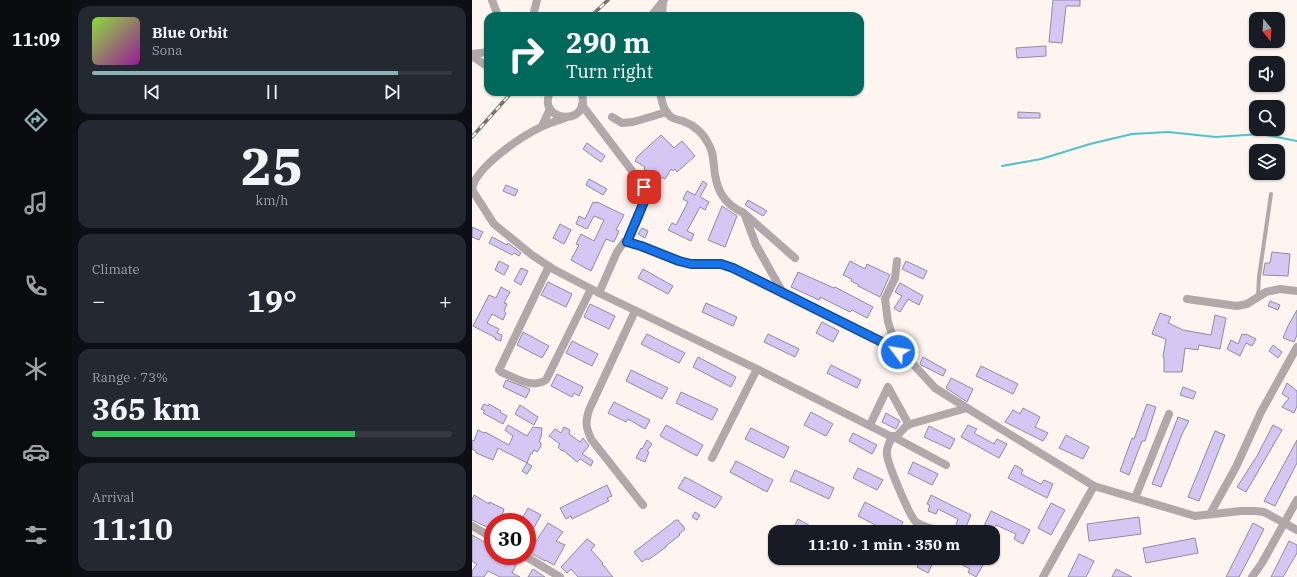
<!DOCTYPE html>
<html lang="en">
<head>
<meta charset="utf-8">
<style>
	body { margin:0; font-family:"IBM Plex Serif",serif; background:#242831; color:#f1f3f6; height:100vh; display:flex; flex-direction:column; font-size:15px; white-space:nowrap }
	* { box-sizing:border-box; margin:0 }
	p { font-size:13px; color:#9ea1a6 }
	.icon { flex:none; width:22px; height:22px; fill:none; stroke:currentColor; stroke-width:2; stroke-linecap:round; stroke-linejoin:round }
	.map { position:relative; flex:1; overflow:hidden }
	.details { display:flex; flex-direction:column; gap:6px; padding:6px; background:#0d0f14; width:400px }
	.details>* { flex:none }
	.banner { position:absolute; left:12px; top:12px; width:380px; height:84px; border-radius:12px; box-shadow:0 1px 3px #0004; background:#00695c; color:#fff; overflow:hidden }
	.needle { width:26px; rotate:162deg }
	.buttons { position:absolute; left:777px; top:12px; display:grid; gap:8px }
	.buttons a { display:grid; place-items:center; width:36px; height:36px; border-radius:8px; background:#171b24; box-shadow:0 1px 3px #0004; font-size:20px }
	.speed { position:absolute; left:12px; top:513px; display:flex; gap:8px; font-size:20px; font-weight:700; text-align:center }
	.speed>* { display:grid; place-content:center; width:52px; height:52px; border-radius:50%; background:#171b24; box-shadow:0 1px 3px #0004; line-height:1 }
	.speed .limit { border:6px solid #d22; background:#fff; color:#111 }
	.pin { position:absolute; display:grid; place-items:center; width:34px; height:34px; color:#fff; margin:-17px; border-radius:8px; box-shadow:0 2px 6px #0006 }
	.me { position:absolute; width:44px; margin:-22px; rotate:301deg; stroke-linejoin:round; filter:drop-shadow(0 0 3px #0008) }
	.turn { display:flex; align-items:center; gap:14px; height:84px; padding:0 16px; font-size:18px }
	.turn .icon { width:52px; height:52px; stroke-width:2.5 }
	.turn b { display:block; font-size:28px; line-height:34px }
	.big { font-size:30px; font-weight:700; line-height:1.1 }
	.details .widget { flex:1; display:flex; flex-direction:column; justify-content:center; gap:6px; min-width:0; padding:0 14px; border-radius:12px; background:#242831 }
	.details .dial { align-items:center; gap:0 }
	.dial b { font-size:52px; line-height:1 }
	.song { display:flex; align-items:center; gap:12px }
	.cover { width:48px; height:48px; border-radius:6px; background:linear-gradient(135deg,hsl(90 70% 55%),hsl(300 70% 35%)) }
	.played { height:4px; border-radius:2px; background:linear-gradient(90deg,#8db2b7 85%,#363941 85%) }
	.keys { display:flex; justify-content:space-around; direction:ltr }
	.heat { display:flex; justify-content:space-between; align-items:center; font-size:22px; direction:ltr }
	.charge { height:6px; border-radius:3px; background:linear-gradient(90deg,#34c759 73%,#363941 0) }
	.trip { position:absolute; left:296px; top:525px; width:232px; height:40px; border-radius:12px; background:#171b24; box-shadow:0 1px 3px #0004; font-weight:700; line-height:40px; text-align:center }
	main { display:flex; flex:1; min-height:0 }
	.tabs { display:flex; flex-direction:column; width:72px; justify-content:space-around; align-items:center; background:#090b0e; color:#9ea1a6 }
	.tabs .icon { width:28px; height:28px }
	.tabs .active { color:#8db2b7 }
	.tabs b { font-size:18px; color:#f1f3f6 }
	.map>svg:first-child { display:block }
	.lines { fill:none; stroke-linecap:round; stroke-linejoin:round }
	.stream { stroke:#4fc3c9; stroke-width:2 }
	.building { fill:#d4c7f3; stroke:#908c9a }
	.lane { stroke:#b0a8a9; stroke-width:4 }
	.street { stroke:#b0a8a9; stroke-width:8 }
	.rail-casing { stroke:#78716e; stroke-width:3.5 }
	.rail { stroke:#fef4f0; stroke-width:2; stroke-dasharray:6; stroke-linecap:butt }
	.route-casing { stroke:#114b97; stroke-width:10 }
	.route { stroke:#1a73e8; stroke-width:7 }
</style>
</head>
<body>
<main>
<nav class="tabs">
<b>11:09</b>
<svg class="icon active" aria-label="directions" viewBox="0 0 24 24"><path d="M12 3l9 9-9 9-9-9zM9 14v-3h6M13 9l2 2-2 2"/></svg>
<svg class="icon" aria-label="music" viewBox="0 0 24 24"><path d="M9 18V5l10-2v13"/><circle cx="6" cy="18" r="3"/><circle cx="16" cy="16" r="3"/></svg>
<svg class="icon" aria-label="phone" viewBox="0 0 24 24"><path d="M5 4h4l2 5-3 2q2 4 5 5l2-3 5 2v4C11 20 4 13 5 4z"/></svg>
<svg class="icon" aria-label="climate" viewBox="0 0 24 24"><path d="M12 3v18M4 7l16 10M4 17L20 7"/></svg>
<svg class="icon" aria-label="car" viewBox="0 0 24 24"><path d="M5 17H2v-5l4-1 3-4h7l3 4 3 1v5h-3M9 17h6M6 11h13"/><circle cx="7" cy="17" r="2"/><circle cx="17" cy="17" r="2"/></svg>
<svg class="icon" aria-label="filters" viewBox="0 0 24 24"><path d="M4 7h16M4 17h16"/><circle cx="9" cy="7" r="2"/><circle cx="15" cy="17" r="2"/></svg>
</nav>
<section class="details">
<div class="widget">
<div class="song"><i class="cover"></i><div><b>Blue Orbit</b><p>Sona</p></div></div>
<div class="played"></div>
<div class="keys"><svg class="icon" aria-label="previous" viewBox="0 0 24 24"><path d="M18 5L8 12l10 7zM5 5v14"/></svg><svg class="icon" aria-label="pause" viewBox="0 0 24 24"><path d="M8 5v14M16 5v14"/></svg><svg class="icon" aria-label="next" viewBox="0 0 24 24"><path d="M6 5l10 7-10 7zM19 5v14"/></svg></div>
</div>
<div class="widget dial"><b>25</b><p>km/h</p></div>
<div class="widget"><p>Climate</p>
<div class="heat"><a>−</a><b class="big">19°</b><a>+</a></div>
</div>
<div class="widget"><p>Range · 73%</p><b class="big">365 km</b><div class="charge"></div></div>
<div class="widget"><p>Arrival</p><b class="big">11:10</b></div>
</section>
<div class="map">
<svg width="825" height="577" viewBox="0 0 825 577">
	<rect width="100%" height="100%" fill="#fef4f0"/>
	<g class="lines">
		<polyline class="stream" points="530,166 569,159 618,144 660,134 696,132 744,137 789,134 825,141"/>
	</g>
	<g class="building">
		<polygon points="581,0 608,0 608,6 594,6 590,43 577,42"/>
		<polygon points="574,46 574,56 545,58 544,48"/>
		<polygon points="546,112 568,113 568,118 546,118"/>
		<polygon points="189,135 202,148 210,141 223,156 205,172 203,169 201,171 199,169 193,179 172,169 173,167 163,161 166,156"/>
		<polygon points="115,143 133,156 129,162 111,149"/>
		<polygon points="117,179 135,189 131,195 114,185"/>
		<polygon points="231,181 235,184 228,197 237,202 233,210 228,207 215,231 222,234 219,241 196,230 200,223 204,225 216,202 211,199 215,191 223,195"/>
		<polygon points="34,185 46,190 43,196 31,191"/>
		<polygon points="276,200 295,211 291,216 273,205"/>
		<polygon points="121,202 125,203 125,202 152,215 144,230 147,231 142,242 134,239 119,271 99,260 107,245 104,244 109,234 122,241 132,220 122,216 115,229 104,224 107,216 113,219"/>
		<polygon points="250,206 265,216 253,247 236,240"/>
		<polygon points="88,224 99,230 92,244 81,238"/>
		<polygon points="0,227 11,232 7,240 0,237"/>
		<polygon points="170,228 176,231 173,238 166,234"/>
		<polygon points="20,237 35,245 36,243 49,253 47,256 42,253 40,255 17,243"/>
		<polygon points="800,252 818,254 816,276 791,275 793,263 798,263"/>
		<polygon points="27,261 37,266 32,275 23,270"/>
		<polygon points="378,261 393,269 395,264 418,275 408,297 386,286 387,285 379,281 380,279 371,275"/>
		<polygon points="434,261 455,271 451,279 430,269"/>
		<polygon points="49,268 56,271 49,285 42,281"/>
		<polygon points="171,269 201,286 196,294 166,278"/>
		<polygon points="326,272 362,288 363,287 401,307 395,318 380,310 378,312 348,297 347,300 319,287"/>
		<polygon points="76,282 100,294 94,307 69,295"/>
		<polygon points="428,283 451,296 447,305 436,299 428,312 422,308 430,296 423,292"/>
		<polygon points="29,287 38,292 32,303 35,304 32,311 34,313 31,320 20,314 15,323 27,329 25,333 30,335 29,341 23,339 24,338 1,326 17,295 24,298"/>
		<polygon points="798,301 808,305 806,310 796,306"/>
		<polygon points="234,303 265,317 261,326 230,312"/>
		<polygon points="118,304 143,316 137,329 112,317"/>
		<polygon points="825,310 825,335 822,342 811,338 816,326"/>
		<polygon points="688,313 699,317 696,323 711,330 739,335 743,315 754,318 748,349 727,345 726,350 713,348 710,372 692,372 692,357 691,357 694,339 680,334"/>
		<polygon points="350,322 367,331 361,342 344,333"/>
		<polygon points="51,332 77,346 70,358 45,345"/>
		<polygon points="175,334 213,353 207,363 169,344"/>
		<polygon points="296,334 327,349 323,357 292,342"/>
		<polygon points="770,334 773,335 774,334 784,339 780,346 774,343 768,356 755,349 759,340 766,344"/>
		<polygon points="100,341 126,354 120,366 94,353"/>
		<polygon points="801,345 810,352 806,358 797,351"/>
		<polygon points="226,357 264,377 259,387 221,367"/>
		<polygon points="451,357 474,370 471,376 449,365 448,363"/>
		<polygon points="359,365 389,380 385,388 355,373"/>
		<polygon points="509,366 546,384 541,394 504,376"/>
		<polygon points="159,370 196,388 190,399 154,381"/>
		<polygon points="85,374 111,387 107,396 102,393 100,397 79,386"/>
		<polygon points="479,378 501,389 495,402 474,388"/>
		<polygon points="34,380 58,389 54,398 31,387"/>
		<polygon points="815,383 825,391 825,406 822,413 810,407 817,398 810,394"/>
		<polygon points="711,387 724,392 721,399 708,395"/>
		<polygon points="209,392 246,409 240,420 204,403"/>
		<polygon points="142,402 178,420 173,429 156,419 154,422 136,413"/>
		<polygon points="12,404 16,406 17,404 29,411 28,412 35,416 31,424 11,413 13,411 9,409"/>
		<polygon points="675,404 684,407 673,441 670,441 657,475 648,471 660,438 662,439"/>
		<polygon points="48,405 66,417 62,425 43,414"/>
		<polygon points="551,408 568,417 563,427 576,433 571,441 533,422 541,410 548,414"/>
		<polygon points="339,412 361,424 354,436 332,425"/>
		<polygon points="414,413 428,421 424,429 410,422"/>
		<polygon points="706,417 717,421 711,432 689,487 680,484"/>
		<polygon points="36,425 55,436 61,427 70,428 69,437 67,442 69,443 69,446 65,452 62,450 60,454 59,453 55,463 26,448 21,460 4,453 4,451 0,449 0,440 2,441 6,430 12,433 13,432 37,445 41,436 33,430"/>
		<polygon points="194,425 231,445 225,456 188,436"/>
		<polygon points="496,425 505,429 502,433 522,444 525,439 535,444 527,458 489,437"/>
		<polygon points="801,425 810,430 774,492 765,487 785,456"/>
		<polygon points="457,426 483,439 478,449 452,437"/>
		<polygon points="92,427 98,430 97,434 108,442 111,438 117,446 110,454 121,461 119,466 108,459 105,462 91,450 90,451 86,447 88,444 77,436 83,429 89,433"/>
		<polygon points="279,428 317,447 312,458 273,439"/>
		<polygon points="743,431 753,435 727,501 716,497"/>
		<polygon points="381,433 405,445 400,454 377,441"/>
		<polygon points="594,435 617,447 611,459 587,448"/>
		<polygon points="175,440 180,444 175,451 177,452 173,462 164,458 169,448 170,449"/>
		<polygon points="825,440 825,463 803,506 792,501"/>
		<polygon points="264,461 301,480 295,492 258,472"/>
		<polygon points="441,462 466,474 460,485 436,473"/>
		<polygon points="55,463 60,466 55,474 50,471"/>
		<polygon points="543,465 551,470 549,474 569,484 572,480 581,484 575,498 536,478"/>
		<polygon points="386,468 411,480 405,490 381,478"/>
		<polygon points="323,470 362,488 357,499 318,481"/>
		<polygon points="213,477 250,497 243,508 206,488"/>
		<polygon points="135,485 140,496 135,498 137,501 100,519 99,516 94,519 88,508"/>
		<polygon points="2,495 17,504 17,502 32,509 30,516 41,522 21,522 21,530 0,520 0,500"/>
		<polygon points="459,495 499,515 493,529 484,525 486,519 466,509 464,514 456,511 458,505 455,504"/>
		<polygon points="393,502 431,522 426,532 417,532 386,516"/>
		<polygon points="579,503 593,510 579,535 566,528"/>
		<polygon points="56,508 69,515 55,540 55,522 48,522"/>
		<polygon points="519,511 558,530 551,544 542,539 544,534 524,525 521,530 512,526"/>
		<polygon points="223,512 228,515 225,520 220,517"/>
		<polygon points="667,517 669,534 617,541 615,524"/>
		<polygon points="326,519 340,527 337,532 330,532 322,527"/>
		<polygon points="204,520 206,520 213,529 207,534 208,535 194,546 194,547 176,560 175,558 170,562 162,552"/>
		<polygon points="76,523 91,532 84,541 93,545 82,565 73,560 73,561 57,552"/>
		<polygon points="781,523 792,529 775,562 767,577 754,577"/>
		<polygon points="0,535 21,547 21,556 36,556 46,561 40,573 48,577 28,577 16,571 12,577 0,577 0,571 5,564 0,561"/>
		<polygon points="723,538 726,553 674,563 671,548"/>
		<polygon points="115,539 123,545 119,550 131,563 130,564 141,577 106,577 99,569 95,573 89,567"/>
		<polygon points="817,541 825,545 825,553 811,577 799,577"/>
		<polygon points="607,554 622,561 614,577 596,577"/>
		<polygon points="439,558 463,558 456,573 445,567 448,562"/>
		<polygon points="477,558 498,558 511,565 504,577 496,572 498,569"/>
		<polygon points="61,569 73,577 56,577"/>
		<polygon points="644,569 660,577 640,577"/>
	</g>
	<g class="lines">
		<polyline class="lane" points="786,296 787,277 799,194"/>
		<g class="street">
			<polyline points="20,0 26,16"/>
			<polyline points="61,16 65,0"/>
			<polyline points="179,16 192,0"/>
			<polyline points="190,16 191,1"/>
			<polyline points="0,54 16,52"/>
			<polyline points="0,56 16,67"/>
			<path d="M78,92C64,124 122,126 109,92"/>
			<path d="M188,92C190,101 191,111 199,117C202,119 207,120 211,121C221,125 231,133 236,143C241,151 241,158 242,167C244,189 251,204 272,213L284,245L311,293"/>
			<path d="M110,105L170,184C172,186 174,189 174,192C176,201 160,232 155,242"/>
			<polyline points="140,117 150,123 161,122 195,112"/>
			<path d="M93,118C85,121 77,123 69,127C50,136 5,166 0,188L2,193L22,224L60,255L81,269L127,293L285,369L418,436H425L435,425L495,408L622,486L723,516L769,511H783L792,512L825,530"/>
			<polyline points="70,126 78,109"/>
			<polyline points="274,215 323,258"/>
			<polyline points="425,261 423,278 413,299 416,322 426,352"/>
			<path d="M77,266L27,370L29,372C43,378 60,389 74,380L119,289"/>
			<path d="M127,293L145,252L152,242C164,240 193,257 207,261C221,266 235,261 249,264C253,265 257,267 261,268L420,347L442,365L463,388L495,408"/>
			<polyline points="715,299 765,306 775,304 794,292 808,289 825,291"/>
			<path d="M163,311L117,410C113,423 114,427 119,439L171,505"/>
			<polyline points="398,425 416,387 437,425"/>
			<polyline points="240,458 285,369"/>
			<polyline points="663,498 697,414"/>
			<polyline points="738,514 764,467 789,412 825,347"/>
			<polyline points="0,526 21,538"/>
			<path d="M473,532C464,529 452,528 444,522C438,517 415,463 415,454C414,448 418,442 420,436L474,465"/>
			<polyline points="53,556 88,577"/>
			<polyline points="571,577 622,486"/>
			<polyline points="780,577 790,563 825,500"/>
		</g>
		<defs>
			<g id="rail">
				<polyline points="119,16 136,0"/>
				<polyline points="0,137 40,92"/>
			</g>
		</defs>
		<use href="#rail" class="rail-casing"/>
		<use href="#rail" class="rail"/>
	</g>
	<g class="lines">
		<defs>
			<polyline id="route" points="172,187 174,191 174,197 155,242 169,246 207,261 219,264 249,264 261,268 420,347 426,352"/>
		</defs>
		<use href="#route" class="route-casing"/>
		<use href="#route" class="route"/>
	</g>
</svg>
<div class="buttons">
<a><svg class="needle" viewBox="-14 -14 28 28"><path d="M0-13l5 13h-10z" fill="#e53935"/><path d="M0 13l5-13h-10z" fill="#9ea1a6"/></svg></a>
<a><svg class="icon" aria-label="sound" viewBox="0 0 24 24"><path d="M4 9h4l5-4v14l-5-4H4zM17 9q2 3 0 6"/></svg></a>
<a><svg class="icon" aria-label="search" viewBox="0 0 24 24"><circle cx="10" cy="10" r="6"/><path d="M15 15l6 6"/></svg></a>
<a><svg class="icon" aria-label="layers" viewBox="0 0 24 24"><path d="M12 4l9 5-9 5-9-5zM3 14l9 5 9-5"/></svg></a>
</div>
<div class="speed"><div class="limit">30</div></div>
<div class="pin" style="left:172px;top:187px;background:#d93025"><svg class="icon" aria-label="arrive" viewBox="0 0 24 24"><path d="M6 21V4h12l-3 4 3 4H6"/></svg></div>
<svg class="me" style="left:426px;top:352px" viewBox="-20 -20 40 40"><circle r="17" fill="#1a73e8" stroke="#fff" stroke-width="3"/><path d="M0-11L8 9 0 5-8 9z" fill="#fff"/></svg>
<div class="trip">11:10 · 1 min · 350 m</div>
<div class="banner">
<div class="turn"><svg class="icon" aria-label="right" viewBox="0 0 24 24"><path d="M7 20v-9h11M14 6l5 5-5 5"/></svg><div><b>290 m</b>Turn right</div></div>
</div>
</div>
</main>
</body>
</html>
